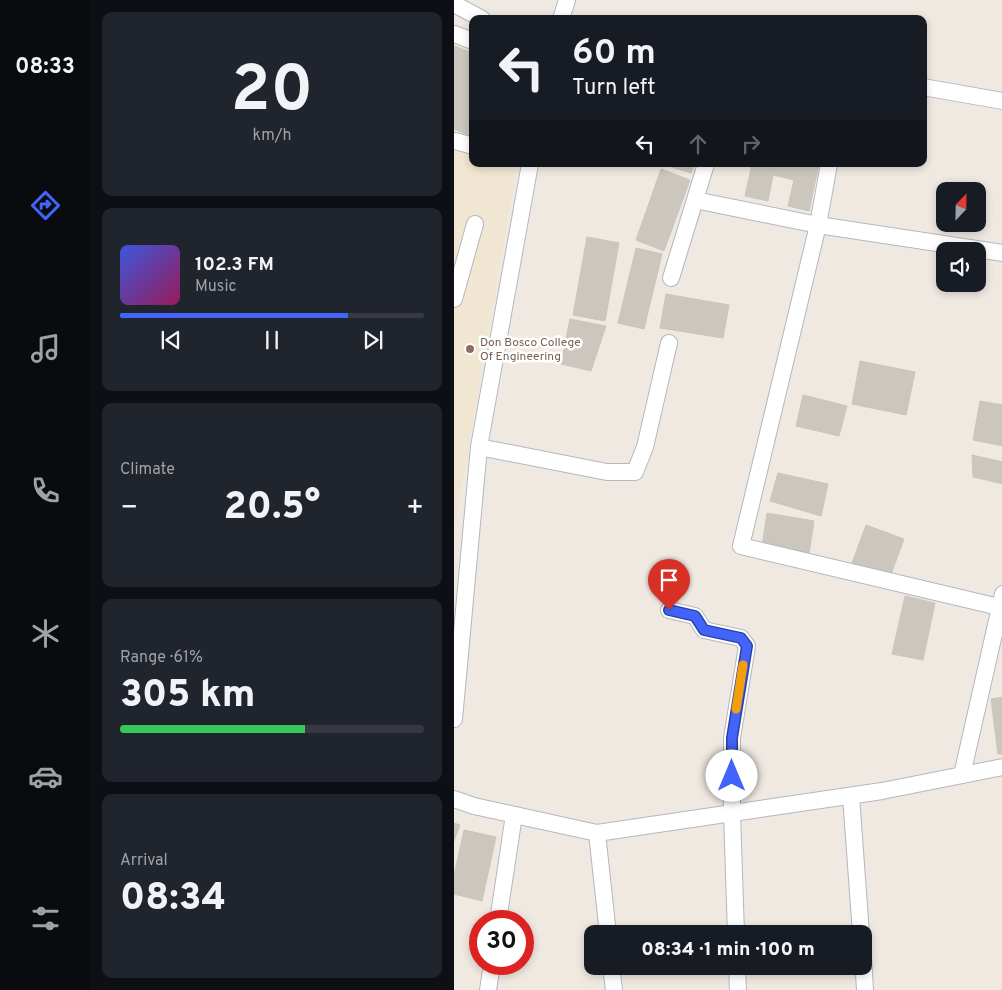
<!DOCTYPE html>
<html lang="en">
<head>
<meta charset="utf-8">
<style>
	body { margin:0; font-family:Overpass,sans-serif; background:#20242c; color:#f1f3f6; height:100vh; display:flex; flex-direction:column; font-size:19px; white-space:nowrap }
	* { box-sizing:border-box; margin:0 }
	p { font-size:16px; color:#9ea1a6 }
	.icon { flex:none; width:28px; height:28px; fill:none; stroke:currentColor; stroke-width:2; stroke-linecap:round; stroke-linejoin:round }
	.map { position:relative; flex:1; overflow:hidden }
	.sheet { display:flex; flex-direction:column; gap:12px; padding:12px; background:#0d0f14; width:364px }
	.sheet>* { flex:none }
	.top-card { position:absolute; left:15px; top:15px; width:458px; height:152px; border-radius:10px; box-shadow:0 2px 8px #0003; background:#171b24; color:#f1f3f6; overflow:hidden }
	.needle { width:32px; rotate:22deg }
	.buttons { position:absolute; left:482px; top:182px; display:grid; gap:10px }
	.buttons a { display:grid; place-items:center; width:50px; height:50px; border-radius:10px; background:#171b24; box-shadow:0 2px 8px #0003; font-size:25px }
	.speed { position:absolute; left:15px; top:910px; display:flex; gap:10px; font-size:25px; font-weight:700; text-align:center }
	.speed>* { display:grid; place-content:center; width:65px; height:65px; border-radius:50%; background:#171b24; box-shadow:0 2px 8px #0003; line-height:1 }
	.speed .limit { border:8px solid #d22; background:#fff; color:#111 }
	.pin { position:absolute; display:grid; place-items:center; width:42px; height:42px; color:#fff; margin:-51px -21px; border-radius:50% 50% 50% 0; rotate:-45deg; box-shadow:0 0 5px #0007 }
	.pin .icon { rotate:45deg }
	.me { position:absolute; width:55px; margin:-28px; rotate:0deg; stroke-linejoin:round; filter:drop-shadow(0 0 4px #0008) }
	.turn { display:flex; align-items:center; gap:18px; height:105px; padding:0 20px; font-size:22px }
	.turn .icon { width:65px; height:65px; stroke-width:2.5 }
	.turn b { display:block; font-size:35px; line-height:42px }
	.lanes { display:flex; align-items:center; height:48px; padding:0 20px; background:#0003; justify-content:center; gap:25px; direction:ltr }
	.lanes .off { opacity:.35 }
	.big { font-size:38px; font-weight:800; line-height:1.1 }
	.sheet .widget { flex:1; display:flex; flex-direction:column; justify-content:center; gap:8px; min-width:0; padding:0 18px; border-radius:10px; background:#20242c }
	.sheet .dial { align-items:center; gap:0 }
	.dial b { font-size:65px; line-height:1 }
	.song { display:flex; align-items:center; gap:15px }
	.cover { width:60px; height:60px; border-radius:8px; background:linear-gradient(135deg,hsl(230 70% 55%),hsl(330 70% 35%)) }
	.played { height:5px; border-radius:2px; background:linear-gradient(90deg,#4264fb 75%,#363941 75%) }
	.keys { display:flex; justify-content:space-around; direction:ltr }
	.heat { display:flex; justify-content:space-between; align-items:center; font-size:28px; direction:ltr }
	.charge { height:8px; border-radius:4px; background:linear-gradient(90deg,#34c759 61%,#363941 0) }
	.trip { position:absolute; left:130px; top:925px; width:288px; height:50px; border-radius:10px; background:#171b24; box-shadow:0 2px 8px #0003; font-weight:800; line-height:50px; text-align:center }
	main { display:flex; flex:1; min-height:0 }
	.dock { display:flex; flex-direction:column; width:90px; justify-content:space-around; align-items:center; background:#090b0e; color:#9ea1a6 }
	.dock .icon { width:35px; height:35px }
	.dock .selected { color:#4264fb }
	.dock b { font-size:22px; color:#f1f3f6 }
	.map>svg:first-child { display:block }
	.education { fill:#f0e6d1 }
	.building { fill:#cbc7bf; stroke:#cbc5ba }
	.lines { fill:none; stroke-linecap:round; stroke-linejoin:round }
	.minor-casing { stroke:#b4b7c1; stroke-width:18 }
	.minor { stroke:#fff; stroke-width:16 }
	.route-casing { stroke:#2b41a3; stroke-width:12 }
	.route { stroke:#4264fb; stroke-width:9 }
	.slow { stroke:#f59e0b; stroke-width:9 }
	.education-dot { fill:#8d6e63; stroke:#fff; stroke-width:2 }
	.labels { text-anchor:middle; stroke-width:5; stroke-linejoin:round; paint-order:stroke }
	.education-label { font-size:12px; fill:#785e54; stroke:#fff; text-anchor:start }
</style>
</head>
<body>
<main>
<nav class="dock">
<b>08:33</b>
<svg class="icon selected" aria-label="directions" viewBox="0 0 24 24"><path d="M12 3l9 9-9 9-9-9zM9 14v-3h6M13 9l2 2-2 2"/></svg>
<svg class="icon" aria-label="music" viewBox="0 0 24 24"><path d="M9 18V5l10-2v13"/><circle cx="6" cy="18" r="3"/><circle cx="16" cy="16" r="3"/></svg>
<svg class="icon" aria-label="phone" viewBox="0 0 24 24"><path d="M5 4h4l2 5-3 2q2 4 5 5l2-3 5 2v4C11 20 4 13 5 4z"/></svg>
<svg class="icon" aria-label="climate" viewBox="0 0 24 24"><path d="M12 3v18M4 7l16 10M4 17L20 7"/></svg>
<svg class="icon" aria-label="car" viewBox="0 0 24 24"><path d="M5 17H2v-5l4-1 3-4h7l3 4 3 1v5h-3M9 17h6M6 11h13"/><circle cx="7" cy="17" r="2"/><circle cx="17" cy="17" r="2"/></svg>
<svg class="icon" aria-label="filters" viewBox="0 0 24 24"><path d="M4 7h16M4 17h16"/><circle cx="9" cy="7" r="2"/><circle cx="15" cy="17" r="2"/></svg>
</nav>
<section class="sheet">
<div class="widget dial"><b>20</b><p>km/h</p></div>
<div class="widget">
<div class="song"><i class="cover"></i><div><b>102.3 FM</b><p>Music</p></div></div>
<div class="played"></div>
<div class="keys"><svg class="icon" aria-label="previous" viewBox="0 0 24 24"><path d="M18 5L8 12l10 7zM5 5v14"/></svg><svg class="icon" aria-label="pause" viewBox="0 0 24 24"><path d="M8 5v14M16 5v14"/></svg><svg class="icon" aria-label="next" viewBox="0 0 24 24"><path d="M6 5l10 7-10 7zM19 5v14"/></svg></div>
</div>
<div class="widget"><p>Climate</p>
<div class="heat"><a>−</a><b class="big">20.5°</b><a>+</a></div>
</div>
<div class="widget"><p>Range · 61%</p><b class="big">305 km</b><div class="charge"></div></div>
<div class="widget"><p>Arrival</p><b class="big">08:34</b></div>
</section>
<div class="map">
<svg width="549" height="990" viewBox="0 0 549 990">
	<rect width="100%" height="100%" fill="#efe9e1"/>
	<polygon class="education" points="0,23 19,32 19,164 63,164 0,533"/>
	<g class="building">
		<polygon points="0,46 19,53 19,137 0,129"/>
		<polygon points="208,164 240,164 237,173"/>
		<polygon points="298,164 365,164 355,211 334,206 340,180 319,175 314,201 291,196"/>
		<polygon points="207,169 236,180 210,251 182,240"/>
		<polygon points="133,237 165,243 151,321 119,315"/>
		<polygon points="182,248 208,254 190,329 164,323"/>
		<polygon points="212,294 275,305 269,338 206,328"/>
		<polygon points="116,319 152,326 137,371 107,364"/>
		<polygon points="406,361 461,372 452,415 398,404"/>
		<polygon points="349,395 393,406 385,436 342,426"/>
		<polygon points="526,401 549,405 549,446 519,440"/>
		<polygon points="518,455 549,462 549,484 519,477"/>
		<polygon points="324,473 374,484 367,516 316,501"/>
		<polygon points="313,513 360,521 355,554 308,546"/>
		<polygon points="412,525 450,539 436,577 398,563"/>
		<polygon points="451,596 481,603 469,660 438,654"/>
		<polygon points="549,697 549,754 544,754 537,699"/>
		<polygon points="0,823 6,825 0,841"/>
		<polygon points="10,830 42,837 28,901 0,894 0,875"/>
	</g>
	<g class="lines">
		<defs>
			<g id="minor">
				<polyline points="0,4 28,19"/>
				<polyline points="107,19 113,0"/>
				<polyline points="0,34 19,41"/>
				<polyline points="469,87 549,101"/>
				<polyline points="1,141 19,146"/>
				<polyline points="375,164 364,225 287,546 545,607"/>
				<polyline points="241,200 364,225 549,253"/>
				<polyline points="217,278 252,164"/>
				<polyline points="0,299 21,224"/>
				<polyline points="25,447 153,472 181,472 191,447 215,343"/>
				<polyline points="215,610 241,616 250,630 287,638 293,646 278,738 278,813 282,934"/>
				<polyline points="0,719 25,447 76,164"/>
				<polyline points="508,775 549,594"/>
				<polyline points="397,796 407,934"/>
				<polyline points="0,799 20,806 143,833 428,791 549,767"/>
				<polyline points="143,833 154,934"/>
				<polyline points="44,921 60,815"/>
				<polyline points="409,957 411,990"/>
				<polyline points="157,966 160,990"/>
				<polyline points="283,966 284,990"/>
				<polyline points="34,990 38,964"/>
			</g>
		</defs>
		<use href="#minor" class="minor-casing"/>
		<use href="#minor" class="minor"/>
	</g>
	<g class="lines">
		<defs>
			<polyline id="route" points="215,610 241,616 250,630 287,638 293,646 278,738 278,776"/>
		</defs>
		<use href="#route" class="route-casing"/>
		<use href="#route" class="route"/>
		<polyline class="slow" points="282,709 289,665"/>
	</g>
	<circle class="education-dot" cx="16" cy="349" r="5"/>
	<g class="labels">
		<g class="education-label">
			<text x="26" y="346">Don Bosco College<tspan x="26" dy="14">Of Engineering</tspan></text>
		</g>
	</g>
</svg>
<div class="buttons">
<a><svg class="needle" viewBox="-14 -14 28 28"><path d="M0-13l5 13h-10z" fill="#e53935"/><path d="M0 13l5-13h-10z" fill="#9ea1a6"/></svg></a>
<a><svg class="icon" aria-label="sound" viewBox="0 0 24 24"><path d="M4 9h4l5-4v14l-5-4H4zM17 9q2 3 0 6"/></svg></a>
</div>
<div class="speed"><div class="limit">30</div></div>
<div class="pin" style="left:215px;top:610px;background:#d93025"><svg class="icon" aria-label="arrive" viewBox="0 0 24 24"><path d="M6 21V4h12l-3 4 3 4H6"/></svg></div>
<svg class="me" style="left:278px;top:776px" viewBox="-20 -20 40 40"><circle r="19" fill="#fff"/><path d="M0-13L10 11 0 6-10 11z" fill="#4264fb"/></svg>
<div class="trip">08:34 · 1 min · 100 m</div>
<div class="top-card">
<div class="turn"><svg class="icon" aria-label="left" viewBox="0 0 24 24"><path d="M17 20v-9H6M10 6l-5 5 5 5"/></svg><div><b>60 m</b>Turn left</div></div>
<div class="lanes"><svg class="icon" aria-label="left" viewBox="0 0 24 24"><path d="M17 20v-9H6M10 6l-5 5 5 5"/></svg><svg class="icon off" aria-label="ahead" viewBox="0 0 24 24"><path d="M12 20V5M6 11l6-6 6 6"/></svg><svg class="icon off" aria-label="right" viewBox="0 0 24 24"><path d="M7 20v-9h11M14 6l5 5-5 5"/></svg></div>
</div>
</div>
</main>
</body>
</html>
